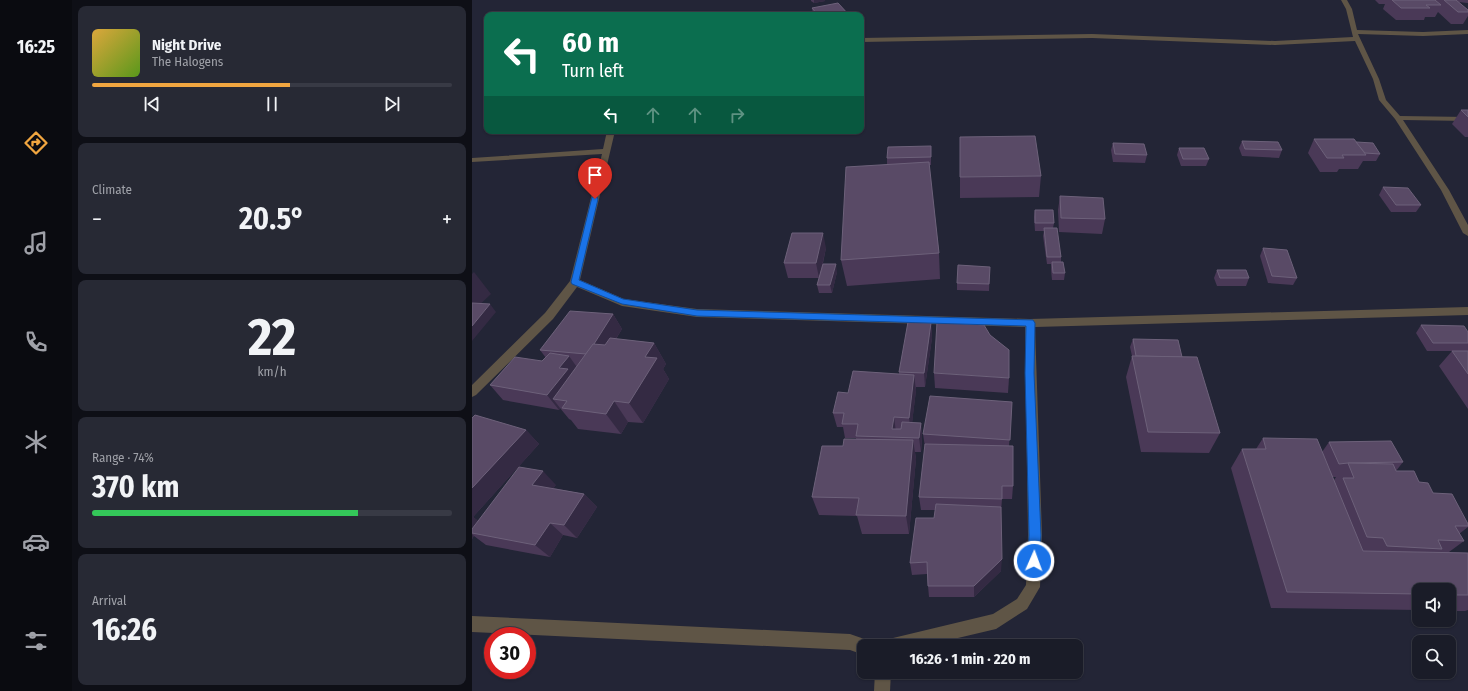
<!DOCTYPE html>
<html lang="en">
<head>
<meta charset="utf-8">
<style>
	body { margin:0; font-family:"Fira Sans Condensed",sans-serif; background:#272934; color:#f1f3f6; height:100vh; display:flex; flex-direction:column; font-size:15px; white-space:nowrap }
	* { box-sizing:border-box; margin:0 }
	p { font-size:13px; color:#9fa1a8 }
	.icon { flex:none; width:22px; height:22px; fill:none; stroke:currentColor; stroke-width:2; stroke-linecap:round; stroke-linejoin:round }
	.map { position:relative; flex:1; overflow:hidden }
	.panel { display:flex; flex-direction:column; gap:6px; padding:6px; background:#0e0f16; width:400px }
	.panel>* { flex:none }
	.guide { position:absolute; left:12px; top:12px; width:380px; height:122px; border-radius:8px; box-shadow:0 1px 3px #0004,0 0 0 1px #383a45; background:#0b6e4f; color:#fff; overflow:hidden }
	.fabs { position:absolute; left:940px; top:583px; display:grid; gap:8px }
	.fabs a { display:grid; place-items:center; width:44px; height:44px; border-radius:8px; background:#1a1c28; box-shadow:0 1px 3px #0004,0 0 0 1px #383a45; font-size:20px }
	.speed { position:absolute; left:12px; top:627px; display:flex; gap:8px; font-size:20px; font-weight:700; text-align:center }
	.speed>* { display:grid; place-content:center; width:52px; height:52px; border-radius:50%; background:#1a1c28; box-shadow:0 1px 3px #0004,0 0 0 1px #383a45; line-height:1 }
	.speed .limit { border:6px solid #d22; background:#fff; color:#111 }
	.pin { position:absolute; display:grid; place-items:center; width:34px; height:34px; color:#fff; margin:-41px -17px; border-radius:50% 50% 50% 0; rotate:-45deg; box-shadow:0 0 4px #0007 }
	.pin .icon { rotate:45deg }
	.me { position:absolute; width:44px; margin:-22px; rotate:2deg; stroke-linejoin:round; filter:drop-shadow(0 0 3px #0008) }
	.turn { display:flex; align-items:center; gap:14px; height:84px; padding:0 12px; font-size:18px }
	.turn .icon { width:52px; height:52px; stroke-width:2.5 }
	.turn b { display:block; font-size:28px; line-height:34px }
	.lanes { display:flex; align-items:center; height:38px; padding:0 12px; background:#0003; justify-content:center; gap:20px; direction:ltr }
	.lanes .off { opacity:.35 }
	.big { font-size:30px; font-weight:700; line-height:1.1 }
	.panel .tile { flex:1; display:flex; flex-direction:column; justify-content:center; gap:6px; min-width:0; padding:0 14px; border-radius:8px; background:#272934 }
	.panel .dial { align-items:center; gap:0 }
	.dial b { font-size:52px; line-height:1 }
	.song { display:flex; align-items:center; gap:12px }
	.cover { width:48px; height:48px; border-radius:6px; background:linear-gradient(135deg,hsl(40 70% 55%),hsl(90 70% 35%)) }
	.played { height:4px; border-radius:2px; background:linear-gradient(90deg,#f1a640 55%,#383a45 55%) }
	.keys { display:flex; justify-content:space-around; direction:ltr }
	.heat { display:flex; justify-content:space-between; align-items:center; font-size:22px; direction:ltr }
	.charge { height:6px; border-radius:3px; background:linear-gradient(90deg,#34c759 74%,#383a45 0) }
	.trip { position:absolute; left:385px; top:639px; width:226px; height:40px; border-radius:8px; background:#1a1c28; box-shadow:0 1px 3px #0004,0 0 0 1px #383a45; font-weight:700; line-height:40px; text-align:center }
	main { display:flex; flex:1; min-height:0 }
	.tab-bar { display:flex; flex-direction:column; width:72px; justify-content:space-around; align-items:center; background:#0a0b10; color:#9fa1a8 }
	.tab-bar .icon { width:28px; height:28px }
	.tab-bar .active { color:#f1a640 }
	.tab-bar b { font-size:18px; color:#f1f3f6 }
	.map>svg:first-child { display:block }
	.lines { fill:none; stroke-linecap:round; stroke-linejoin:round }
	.minor { fill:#5f5546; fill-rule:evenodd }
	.wall { fill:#4a3957; fill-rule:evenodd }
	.shaded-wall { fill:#342a43 }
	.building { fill:#594a66; stroke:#6d617a }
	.route { fill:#1a73e8; stroke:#114b97 }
</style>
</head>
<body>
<main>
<nav class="tab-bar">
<b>16:25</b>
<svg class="icon active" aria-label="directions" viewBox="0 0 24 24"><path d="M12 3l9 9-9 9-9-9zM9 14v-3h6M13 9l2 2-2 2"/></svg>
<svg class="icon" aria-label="music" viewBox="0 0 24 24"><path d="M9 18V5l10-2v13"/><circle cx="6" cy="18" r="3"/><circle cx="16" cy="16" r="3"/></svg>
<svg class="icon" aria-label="phone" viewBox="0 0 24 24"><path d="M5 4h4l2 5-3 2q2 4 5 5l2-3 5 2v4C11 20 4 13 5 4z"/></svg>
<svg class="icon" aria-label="climate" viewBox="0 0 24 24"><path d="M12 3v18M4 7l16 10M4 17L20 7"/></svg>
<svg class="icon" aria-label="car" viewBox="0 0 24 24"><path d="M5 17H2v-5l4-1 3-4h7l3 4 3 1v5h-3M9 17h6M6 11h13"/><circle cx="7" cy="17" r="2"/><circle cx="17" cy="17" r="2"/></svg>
<svg class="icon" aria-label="filters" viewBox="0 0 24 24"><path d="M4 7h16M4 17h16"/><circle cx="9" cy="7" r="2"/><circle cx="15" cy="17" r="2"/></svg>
</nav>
<section class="panel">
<div class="tile">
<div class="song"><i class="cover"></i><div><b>Night Drive</b><p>The Halogens</p></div></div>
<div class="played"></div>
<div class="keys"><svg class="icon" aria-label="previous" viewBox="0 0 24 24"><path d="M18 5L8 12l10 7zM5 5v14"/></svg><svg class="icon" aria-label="pause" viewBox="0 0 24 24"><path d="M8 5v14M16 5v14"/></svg><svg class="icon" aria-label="next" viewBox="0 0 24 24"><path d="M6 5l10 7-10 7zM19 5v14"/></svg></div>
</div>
<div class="tile"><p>Climate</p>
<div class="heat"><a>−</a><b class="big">20.5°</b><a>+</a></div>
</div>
<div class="tile dial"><b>22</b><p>km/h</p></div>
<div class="tile"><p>Range · 74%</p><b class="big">370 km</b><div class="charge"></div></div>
<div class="tile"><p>Arrival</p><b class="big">16:26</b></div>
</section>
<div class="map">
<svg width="996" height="691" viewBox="0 0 996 691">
	<rect width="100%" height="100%" fill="#232536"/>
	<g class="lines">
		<g class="minor">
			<polygon points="869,0 875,0 880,9 885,30 951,32 996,30 996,34 951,36 886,34 907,79 914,100 928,116 996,117 996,121 931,120 977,190 996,225 996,236 991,233 969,190 923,119 907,100 901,79 883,41 803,45 620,38 389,42 389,38 620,34 803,41 881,37 874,9"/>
			<polygon points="135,131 143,131 108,280 152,299 225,309 558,319 996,307 996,315 563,327 570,535 568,587 555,609 524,629 452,646 413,646 415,640 421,638 521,614 545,599 554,585 556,535 553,327 225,317 150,306 105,287 81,319 4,395 0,397 0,385 73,313 98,281 130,154 0,162 0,158 131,149"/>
			<polygon points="0,616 378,634 398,641 399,646 392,646 392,655 378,650 0,632"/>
			<polygon points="403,672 419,672 418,691 402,691"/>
		</g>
	</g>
	<g class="wall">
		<polygon points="339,0 353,0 353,1 342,3 339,1"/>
		<polygon points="903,0 996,0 996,3 995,3 987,2 996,10 996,16 991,24 979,24 966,12 963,17 953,17 952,20 924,20 911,9 913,4 907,4"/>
		<polygon points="340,8 377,15 341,15"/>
		<polygon points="989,110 996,110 996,137 993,137 980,124"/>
		<polygon points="842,139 884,142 908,154 904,161 891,161 886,169 867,169 865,172 848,172 836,153"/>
		<polygon points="770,141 810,150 807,158 770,156 767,148"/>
		<polygon points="641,143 675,155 673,163 641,162 639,150"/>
		<polygon points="707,148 737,159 734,166 709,166 705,155"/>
		<polygon points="459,154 459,165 457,165 467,253 468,279 375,286 369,260 415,165 415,158"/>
		<polygon points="569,176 567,197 488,198 488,177"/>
		<polygon points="911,187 949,205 944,212 919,212 907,195"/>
		<polygon points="588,196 633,219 630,234 587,232 586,210"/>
		<polygon points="563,210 582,223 581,228 589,257 589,262 593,273 592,280 580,280 579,270 579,264 575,264 571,236 572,231 563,231 562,217"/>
		<polygon points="354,248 349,273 365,272 360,293 347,293 345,285 347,278 316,278 312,263"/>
		<polygon points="791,248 825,278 821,285 796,283 788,256"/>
		<polygon points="518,267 517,291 485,290 485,283"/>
		<polygon points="745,270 777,278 774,286 745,286 742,278"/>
		<polygon points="141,314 150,329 144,339 182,343 194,364 191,369 197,379 171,423 156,422 149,434 106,429 99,420 97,419 88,408 87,410 31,400 18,385 70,361 74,358 68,350"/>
		<polygon points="459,323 460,338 453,387 444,387 444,390 440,423 449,423 450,437 449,452 443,452 444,459 437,534 390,534 385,516 347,515 340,497 371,446 384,439 384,438 373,438 371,427 365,427 361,413 376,393 427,374 427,372"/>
		<polygon points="949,325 996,332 996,409 967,366 980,351 986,351 955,351 944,333"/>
		<polygon points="661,339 710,357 748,433 737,453 669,452 654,377 660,356 658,347"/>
		<polygon points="462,373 537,378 536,393 463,388"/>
		<polygon points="540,402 537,446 541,486 540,499 530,499 529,512 529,571 502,597 457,597 456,586 455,574 440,575 438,563 462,518 463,510 449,510 447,497 453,447 451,434"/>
		<polygon points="0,418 54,430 67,444 1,517 6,521 84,485 81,488 112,494 125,507 105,538 91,535 78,557 14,545 2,536 0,539"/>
		<path d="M791,438L850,452L857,442L931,462L924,471L947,482L961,493L996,524V527L987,534L992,541L977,552L996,553V610L993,611H977V590H947V610L799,608L759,468L770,449H784ZM860,477H864L862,480Z"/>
	</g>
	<g class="shaded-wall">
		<polygon points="342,0 353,0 353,1 342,3"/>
		<polygon points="351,233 354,248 347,278 344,263"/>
		<polygon points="364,264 365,272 360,293 358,285"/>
		<polygon points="2,272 19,294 0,312 0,274"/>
		<polygon points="18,304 24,312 0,341 0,326"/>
		<polygon points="141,314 150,329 125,368 115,354"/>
		<polygon points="459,323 460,338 453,387 452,373"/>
		<polygon points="182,343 194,364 191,369 197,379 171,423 157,403 173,357"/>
		<polygon points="97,356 107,370 81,399 88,408 87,410 75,395 87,368"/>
		<polygon points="442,375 444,390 439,432 437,418"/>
		<polygon points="142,401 156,422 149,434 134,414"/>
		<polygon points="422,417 424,432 420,429"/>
		<polygon points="449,423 450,437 449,452 447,438"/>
		<polygon points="54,430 67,444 1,517 11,524 0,533 0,488"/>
		<polygon points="441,440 444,459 437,534 434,516"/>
		<polygon points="71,471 84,485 74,498 60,485"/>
		<polygon points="112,494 125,507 105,538 92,525"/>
		<polygon points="78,523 91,535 78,557 63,545"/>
		<polygon points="0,534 2,536 0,539"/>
		<polygon points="530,559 529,571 502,597 502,586"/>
	</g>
	<g class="building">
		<polygon points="920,0 963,0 969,5 954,5 958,8 929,8"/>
		<polygon points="972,0 984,0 996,10 996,12 986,12"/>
		<polygon points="366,3 377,15 346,15 340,8"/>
		<polygon points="989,110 996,110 996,117"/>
		<polygon points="563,136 569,176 488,177 488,137"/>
		<polygon points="842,139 882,139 894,155 870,155 872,158 855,158"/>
		<polygon points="770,141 806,142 810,150 773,149"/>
		<polygon points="884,142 901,143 908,154 893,153"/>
		<polygon points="641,143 672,144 675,155 643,154"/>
		<polygon points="459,146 459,157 415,158 416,147"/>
		<polygon points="707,148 732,148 737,159 711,159"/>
		<polygon points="457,162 467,253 369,260 374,167"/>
		<polygon points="911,187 936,188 949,205 924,205"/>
		<polygon points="588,196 631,198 633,219 589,218"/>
		<polygon points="563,210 581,210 582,223 563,223"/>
		<polygon points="572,228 585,228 589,257 575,257"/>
		<polygon points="320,233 351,233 344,263 312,263"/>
		<polygon points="791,248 815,250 825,278 800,276"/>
		<polygon points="580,262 591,262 593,273 581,273"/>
		<polygon points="351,264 364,264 358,285 345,285"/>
		<polygon points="486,265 518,267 517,284 485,283"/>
		<polygon points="745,270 774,270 777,278 748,278"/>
		<polygon points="0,303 18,304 0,326"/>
		<polygon points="98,311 141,314 122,344 114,354 68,350"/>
		<polygon points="436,322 459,323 452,373 427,372"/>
		<polygon points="465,322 512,325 518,335 537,350 537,378 462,373"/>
		<polygon points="949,325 992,326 996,332 996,343 961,343"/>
		<polygon points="138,338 182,343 173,357 185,358 157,403 142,401 134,414 90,408 95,401 81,399 121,344 133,345"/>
		<polygon points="661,339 706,340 710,357 664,356"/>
		<polygon points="980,351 996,351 996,374"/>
		<polygon points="78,353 97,356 87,368 96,369 75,395 18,385 43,357 70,361"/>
		<polygon points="660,356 725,357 748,433 676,432"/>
		<polygon points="381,371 442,375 437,418 422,417 420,429 429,429 430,422 449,423 447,438 384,436 386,424 370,424 372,413 361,413 366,392 376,393"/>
		<polygon points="458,396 540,402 538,440 451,434"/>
		<polygon points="3,415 54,430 0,488 0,418"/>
		<polygon points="791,438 845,439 891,551 996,553 996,595 977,595 977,590 947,590 947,594 815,592 770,449 794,449"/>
		<polygon points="372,439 441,440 434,516 384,515 387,498 340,497 350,446 371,446"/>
		<polygon points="919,441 931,462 876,463 867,464 857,442"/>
		<polygon points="453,444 541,446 541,486 530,486 530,499 447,497"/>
		<polygon points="876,463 921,464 924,471 942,471 947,482 956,483 961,493 980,494 996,524 996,526 983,526 992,541 966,540 970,549 915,546 911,538 895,537 871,478 882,478"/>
		<polygon points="47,467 71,471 60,485 112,494 92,525 78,523 63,545 0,533 0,529"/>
		<polygon points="464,504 529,507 530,559 502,586 456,586 455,562 438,563 444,518 462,518"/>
	</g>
	<polygon class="route" points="120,197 125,197 126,199 107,280 151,299 225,310 561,320 563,323 562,373 569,535 568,561 566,565 562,567 558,565 556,561 557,535 553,373 554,326 225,316 150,304 100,284 99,282"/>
</svg>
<div class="fabs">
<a><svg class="icon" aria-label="sound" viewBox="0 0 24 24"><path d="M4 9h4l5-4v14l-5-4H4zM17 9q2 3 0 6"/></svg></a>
<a><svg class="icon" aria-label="search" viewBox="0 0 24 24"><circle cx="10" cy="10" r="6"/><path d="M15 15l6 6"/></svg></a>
</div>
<div class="speed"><div class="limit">30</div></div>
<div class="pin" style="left:123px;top:199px;background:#d93025"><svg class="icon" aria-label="arrive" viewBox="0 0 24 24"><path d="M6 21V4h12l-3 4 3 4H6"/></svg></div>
<svg class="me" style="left:562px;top:561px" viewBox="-20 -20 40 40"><circle r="17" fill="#1a73e8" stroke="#fff" stroke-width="3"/><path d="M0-11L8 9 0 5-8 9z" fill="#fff"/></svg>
<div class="trip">16:26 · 1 min · 220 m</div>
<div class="guide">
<div class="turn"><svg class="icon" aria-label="left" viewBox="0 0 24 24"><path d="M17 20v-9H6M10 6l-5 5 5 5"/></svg><div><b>60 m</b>Turn left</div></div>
<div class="lanes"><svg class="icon" aria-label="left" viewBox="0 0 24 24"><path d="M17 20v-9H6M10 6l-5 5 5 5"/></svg><svg class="icon off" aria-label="ahead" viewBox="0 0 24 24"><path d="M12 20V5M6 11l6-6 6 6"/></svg><svg class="icon off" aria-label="ahead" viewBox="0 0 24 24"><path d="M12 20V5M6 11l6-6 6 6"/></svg><svg class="icon off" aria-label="right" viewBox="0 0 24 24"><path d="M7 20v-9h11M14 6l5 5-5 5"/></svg></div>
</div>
</div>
</main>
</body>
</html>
